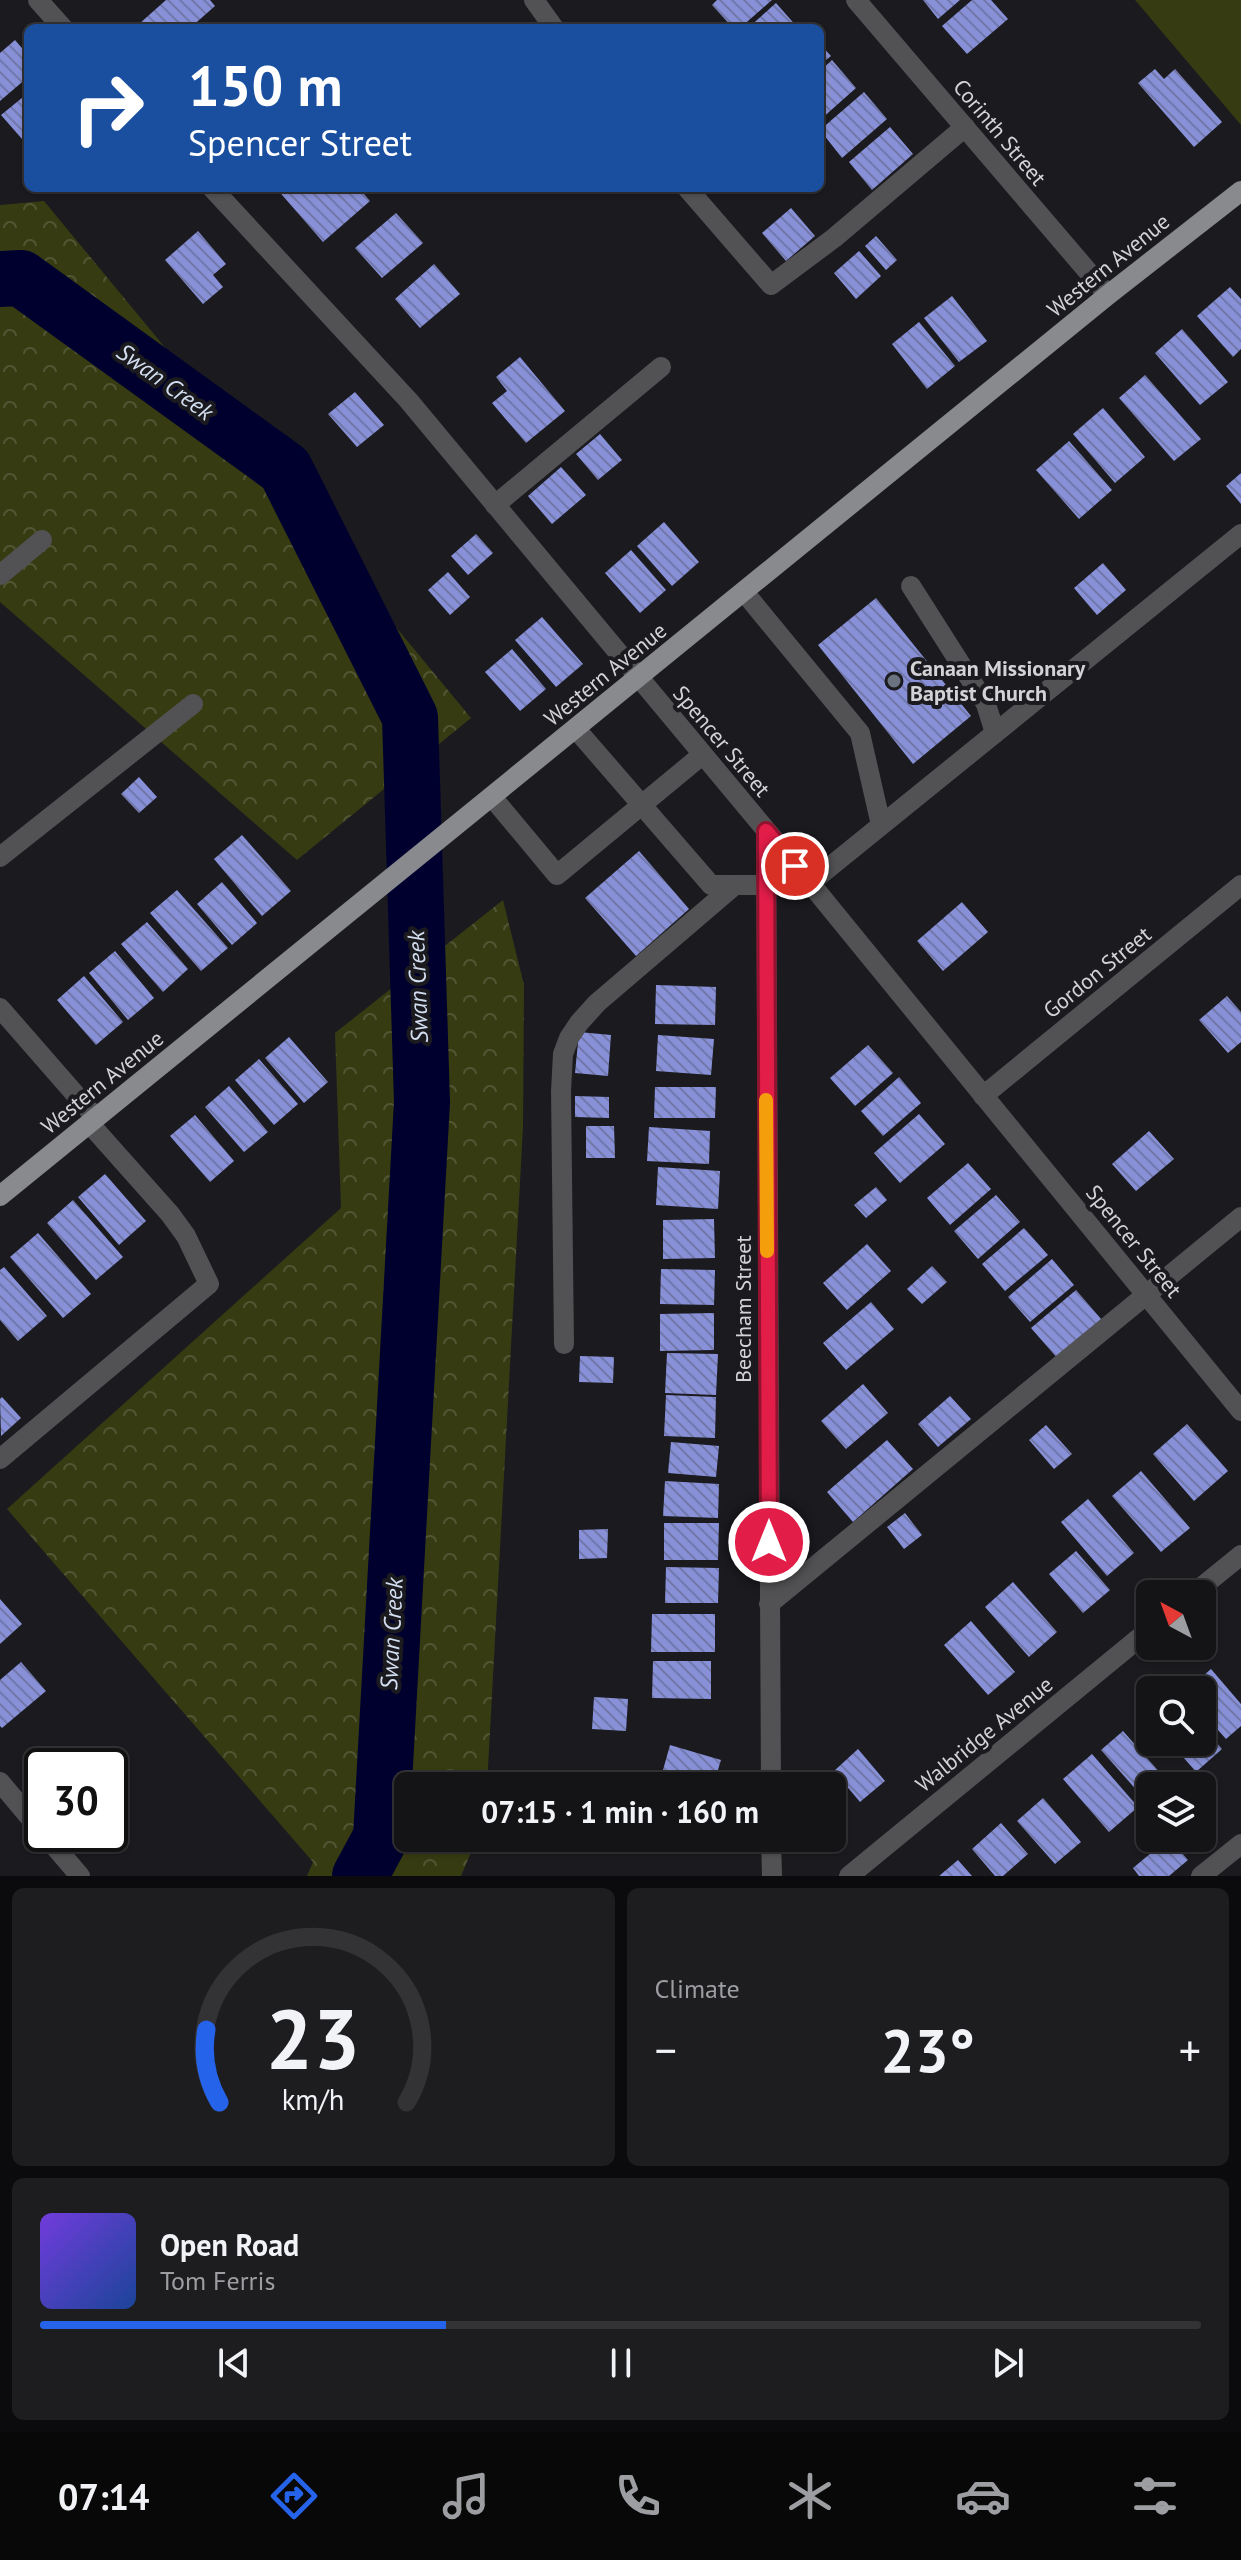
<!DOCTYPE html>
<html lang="en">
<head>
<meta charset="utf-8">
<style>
	body { margin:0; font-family:"PT Sans",sans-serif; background:#1d1d20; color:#f1f3f6; height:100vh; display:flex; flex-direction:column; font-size:30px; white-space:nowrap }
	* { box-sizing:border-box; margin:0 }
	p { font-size:26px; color:#9d9ea1 }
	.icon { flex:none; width:44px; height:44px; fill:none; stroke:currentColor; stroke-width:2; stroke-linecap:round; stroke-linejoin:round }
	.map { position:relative; height:1876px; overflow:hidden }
	.panel { display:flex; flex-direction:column; gap:12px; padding:12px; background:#0b0b0d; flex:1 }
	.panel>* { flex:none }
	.top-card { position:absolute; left:24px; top:24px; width:800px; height:168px; border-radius:12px; box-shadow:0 2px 6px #0004,0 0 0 2px #333336; background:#1a4fa0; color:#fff; overflow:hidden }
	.needle { width:52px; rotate:319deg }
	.fabs { position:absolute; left:1136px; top:1580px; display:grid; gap:16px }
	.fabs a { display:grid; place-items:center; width:80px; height:80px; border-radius:12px; background:#141417; box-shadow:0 2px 6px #0004,0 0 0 2px #333336; font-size:40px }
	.speed { position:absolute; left:24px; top:1748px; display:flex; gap:16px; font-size:40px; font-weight:700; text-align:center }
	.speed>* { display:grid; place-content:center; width:104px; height:104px; border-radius:50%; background:#141417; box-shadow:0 2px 6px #0004,0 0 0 2px #333336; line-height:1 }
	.speed .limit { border:4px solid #111; border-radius:12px; background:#fff; color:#111 }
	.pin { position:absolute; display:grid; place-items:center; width:68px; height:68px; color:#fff; margin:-34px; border:4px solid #fff; border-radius:50%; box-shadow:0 2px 8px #0007 }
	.me { position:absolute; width:88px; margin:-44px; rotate:0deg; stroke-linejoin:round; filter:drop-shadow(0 0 6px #0008) }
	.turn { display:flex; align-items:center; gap:28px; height:168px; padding:0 32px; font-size:36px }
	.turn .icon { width:104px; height:104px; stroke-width:2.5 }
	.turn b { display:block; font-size:56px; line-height:68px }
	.big { font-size:60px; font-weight:700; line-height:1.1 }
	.panel .widget { flex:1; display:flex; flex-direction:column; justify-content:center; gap:12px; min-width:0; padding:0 28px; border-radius:12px; background:#1d1d20 }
	.panel .dial { align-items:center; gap:0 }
	.dial svg { height:208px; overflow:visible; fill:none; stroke:#333336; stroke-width:7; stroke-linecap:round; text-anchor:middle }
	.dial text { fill:#f1f3f6; stroke:none }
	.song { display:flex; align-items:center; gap:24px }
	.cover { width:96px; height:96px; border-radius:12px; background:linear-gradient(135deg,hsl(260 70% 55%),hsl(220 70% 35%)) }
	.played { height:8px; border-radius:4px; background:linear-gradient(90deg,#2563eb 35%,#333336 35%) }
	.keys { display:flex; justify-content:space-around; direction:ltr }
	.heat { display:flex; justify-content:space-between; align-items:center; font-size:44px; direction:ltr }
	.panel .tiles { flex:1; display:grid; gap:12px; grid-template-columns:1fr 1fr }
	.widget:last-child { grid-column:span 2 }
	.trip { position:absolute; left:394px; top:1772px; width:452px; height:80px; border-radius:12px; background:#141417; box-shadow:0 2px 6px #0004,0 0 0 2px #333336; font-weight:700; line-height:80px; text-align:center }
	.dock { display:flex; height:128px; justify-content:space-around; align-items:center; background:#080809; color:#9d9ea1 }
	.dock .icon { width:56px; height:56px }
	.dock .on { color:#2563eb }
	.dock b { font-size:36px; color:#f1f3f6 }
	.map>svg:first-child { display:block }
	.forest { fill:url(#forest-crowns) }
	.park { fill:#373b12 }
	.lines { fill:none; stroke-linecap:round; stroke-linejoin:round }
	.river { stroke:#00002f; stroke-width:56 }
	.building { fill:url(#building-back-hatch) }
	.minor { stroke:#525254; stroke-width:20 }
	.major { stroke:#898a8e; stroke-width:20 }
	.route-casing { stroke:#92132f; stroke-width:20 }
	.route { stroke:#e11d48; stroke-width:14 }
	.slow { stroke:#f59e0b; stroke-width:14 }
	.worship-dot { fill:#6b7280; stroke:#1a1a1f; stroke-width:3 }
	.labels { text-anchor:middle; stroke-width:8; stroke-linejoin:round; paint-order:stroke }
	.street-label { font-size:22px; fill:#d3d3d6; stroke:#1a1a1f }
	.poi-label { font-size:22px; font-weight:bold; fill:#d3d3d6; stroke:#1a1a1f; text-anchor:start }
	.water-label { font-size:24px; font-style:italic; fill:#d2deef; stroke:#1a1a1f }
</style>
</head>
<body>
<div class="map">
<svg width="1241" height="1876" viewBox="0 0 1241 1876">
	<defs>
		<pattern id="forest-crowns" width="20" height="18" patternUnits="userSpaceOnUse" patternTransform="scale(2)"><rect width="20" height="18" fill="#373b12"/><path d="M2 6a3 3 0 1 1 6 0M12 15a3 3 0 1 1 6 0" fill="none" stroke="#535634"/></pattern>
		<pattern id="building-back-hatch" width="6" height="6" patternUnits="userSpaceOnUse" patternTransform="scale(2)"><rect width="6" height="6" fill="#8891d7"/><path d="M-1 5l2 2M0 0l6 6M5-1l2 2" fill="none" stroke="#7278aa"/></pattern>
	</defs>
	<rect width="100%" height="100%" fill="#1a1a1f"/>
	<g class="forest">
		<polygon points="44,201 471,718 297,860 0,602 0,205"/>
		<polygon points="503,900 524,985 523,1127 487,1786 408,1786 408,1838 477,1838 461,1876 307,1876 313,1862 7,1509 341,1208 335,1033"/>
	</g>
	<polygon class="park" points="1135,0 1241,0 1241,125"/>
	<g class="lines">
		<polyline class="river" points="0,279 21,278 285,469 410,717 422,1102 381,1837 360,1876"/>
	</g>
	<g class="building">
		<polygon points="166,0 210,0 215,6 190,28 143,28 139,24"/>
		<polygon points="717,0 772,0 740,28 733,28 712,5"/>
		<polygon points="923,0 960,0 938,19"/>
		<polygon points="972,0 991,0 1008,19 967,54 942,26"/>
		<polygon points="776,3 798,28 748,28"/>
		<polygon points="15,40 28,55 28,77 0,101 0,53"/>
		<polygon points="820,44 831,56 820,65"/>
		<polygon points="832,60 856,88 820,120 820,71"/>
		<polygon points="1155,69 1164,79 1175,69 1222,122 1194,147 1138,83"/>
		<polygon points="864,92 887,119 842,158 820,130"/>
		<polygon points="28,93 28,134 22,139 1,115"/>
		<polygon points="890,127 913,154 872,190 849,162"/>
		<polygon points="276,188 359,188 370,201 323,242"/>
		<polygon points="791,208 815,236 786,261 762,233"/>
		<polygon points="396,213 423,243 382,278 355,248"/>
		<polygon points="198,231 226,264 213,275 223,287 203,304 165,260"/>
		<polygon points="876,236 897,260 886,270 865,246"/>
		<polygon points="859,251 881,276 856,299 834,273"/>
		<polygon points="434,264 460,294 420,328 395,299"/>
		<polygon points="1230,287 1241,299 1241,349 1233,357 1197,316"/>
		<polygon points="952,296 987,341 959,362 924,318"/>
		<polygon points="919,322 955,366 927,389 892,344"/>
		<polygon points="1182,329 1228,382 1200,405 1155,353"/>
		<polygon points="520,357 565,411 526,443 492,403 507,391 496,377"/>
		<polygon points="1145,375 1201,439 1174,461 1119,398"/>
		<polygon points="355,392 384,425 357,447 328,414"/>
		<polygon points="1103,408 1145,457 1115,483 1073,434"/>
		<polygon points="600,434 622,460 598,480 576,454"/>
		<polygon points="1069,441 1112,490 1079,519 1036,470"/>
		<polygon points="561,467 586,495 552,524 528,496"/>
		<polygon points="1241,473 1241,504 1226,486"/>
		<polygon points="664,522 699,562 672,586 637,546"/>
		<polygon points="476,534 493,553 468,575 451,556"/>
		<polygon points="631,550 666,590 640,613 605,573"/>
		<polygon points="1103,563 1126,590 1097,615 1074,588"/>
		<polygon points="448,572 470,597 450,615 428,590"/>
		<polygon points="876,598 971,716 913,764 818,645"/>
		<polygon points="542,617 583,664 556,687 515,640"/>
		<polygon points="512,649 546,689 520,711 485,672"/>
		<polygon points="139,777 157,797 139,813 121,794"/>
		<polygon points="242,835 291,891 262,916 214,859"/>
		<polygon points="639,851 689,909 636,956 585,898"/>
		<polygon points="222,882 257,923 232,945 197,904"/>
		<polygon points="177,890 228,948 201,971 150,913"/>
		<polygon points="962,902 988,932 943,971 917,941"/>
		<polygon points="147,922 188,969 163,992 121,944"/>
		<polygon points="115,951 154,998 128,1020 89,973"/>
		<polygon points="84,976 123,1022 96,1045 57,1000"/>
		<polygon points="656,985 716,987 715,1025 655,1024"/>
		<polygon points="1227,996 1241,1012 1241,1042 1228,1053 1199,1020"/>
		<polygon points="579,1032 611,1035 608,1076 575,1073"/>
		<polygon points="658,1035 714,1039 711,1075 656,1071"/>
		<polygon points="289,1037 328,1082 304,1103 265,1058"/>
		<polygon points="868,1045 893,1073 855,1106 830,1078"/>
		<polygon points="259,1059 298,1104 274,1125 235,1080"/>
		<polygon points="899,1077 921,1103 883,1136 861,1111"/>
		<polygon points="229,1086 268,1132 244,1152 205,1107"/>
		<polygon points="655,1087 716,1087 715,1118 654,1118"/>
		<polygon points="575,1096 609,1097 609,1118 575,1117"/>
		<polygon points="919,1114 945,1144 900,1183 874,1153"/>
		<polygon points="195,1115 234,1161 210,1182 170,1136"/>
		<polygon points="586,1126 614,1126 615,1158 586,1158"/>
		<polygon points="649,1127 710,1131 709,1164 647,1161"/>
		<polygon points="1149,1131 1174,1159 1136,1191 1112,1164"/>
		<polygon points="968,1163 991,1189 950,1225 927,1198"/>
		<polygon points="658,1167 720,1171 718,1209 656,1205"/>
		<polygon points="105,1174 146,1221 119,1245 78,1197"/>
		<polygon points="876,1187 887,1200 866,1218 854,1205"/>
		<polygon points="996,1195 1020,1222 978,1259 954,1231"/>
		<polygon points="73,1200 123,1257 96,1280 47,1223"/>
		<polygon points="714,1219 715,1258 663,1259 663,1220"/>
		<polygon points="1024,1228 1048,1255 1005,1291 982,1264"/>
		<polygon points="38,1233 91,1294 63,1318 10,1257"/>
		<polygon points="867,1244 891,1271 847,1310 823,1283"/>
		<polygon points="1052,1259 1074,1285 1030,1322 1008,1297"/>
		<polygon points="932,1266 947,1282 922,1304 907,1289"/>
		<polygon points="4,1267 47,1316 18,1341 0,1320 0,1270"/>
		<polygon points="661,1269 715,1270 714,1305 660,1304"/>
		<polygon points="1076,1290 1102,1320 1058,1359 1031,1328"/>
		<polygon points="871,1302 894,1329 846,1370 823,1343"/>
		<polygon points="714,1313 714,1350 660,1351 660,1314"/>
		<polygon points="667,1353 718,1354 716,1395 665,1393"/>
		<polygon points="580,1356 614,1357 613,1383 579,1382"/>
		<polygon points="863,1384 888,1413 846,1449 821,1421"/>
		<polygon points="666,1395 716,1397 715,1438 664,1436"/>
		<polygon points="950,1396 971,1419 938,1447 918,1424"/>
		<polygon points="2,1397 21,1418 1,1436 0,1399"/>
		<polygon points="1187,1424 1228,1471 1194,1501 1153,1454"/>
		<polygon points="1046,1425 1072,1454 1054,1469 1029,1440"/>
		<polygon points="887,1440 913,1469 853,1522 827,1492"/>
		<polygon points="671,1442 719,1446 716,1477 668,1473"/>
		<polygon points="1141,1471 1190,1528 1161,1552 1112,1496"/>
		<polygon points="665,1481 719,1484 718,1518 663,1516"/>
		<polygon points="1088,1499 1134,1553 1107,1576 1061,1522"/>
		<polygon points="905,1513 922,1535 904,1549 887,1527"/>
		<polygon points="664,1523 719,1523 718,1560 664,1560"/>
		<polygon points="608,1529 607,1558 579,1559 579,1530"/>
		<polygon points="1076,1551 1110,1590 1083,1613 1049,1574"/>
		<polygon points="666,1567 719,1568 718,1603 665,1603"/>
		<polygon points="1013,1582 1057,1632 1029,1657 985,1607"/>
		<polygon points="0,1599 22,1624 0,1644"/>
		<polygon points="652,1614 715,1614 715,1652 651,1652"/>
		<polygon points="971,1621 1015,1672 988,1695 944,1645"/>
		<polygon points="653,1661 711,1661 711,1699 652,1698"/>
		<polygon points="21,1662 46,1691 2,1728 0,1726 0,1680"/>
		<polygon points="1211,1669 1241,1704 1241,1726 1226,1739 1202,1712 1202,1690 1187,1690"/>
		<polygon points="594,1697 628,1699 626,1731 592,1729"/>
		<polygon points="1202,1726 1222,1749 1196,1772 1170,1742 1202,1742"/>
		<polygon points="1123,1731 1162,1775 1140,1794 1101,1750"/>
		<polygon points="670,1745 721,1760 713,1786 693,1786 661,1777"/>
		<polygon points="858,1749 885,1781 860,1802 834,1771"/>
		<polygon points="1092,1754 1138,1807 1109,1832 1063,1779"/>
		<polygon points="1043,1798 1081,1842 1055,1864 1017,1821"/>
		<polygon points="1001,1823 1028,1854 1003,1876 995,1876 972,1849"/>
		<polygon points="1169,1838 1188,1860 1169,1876 1139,1876 1133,1868"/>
		<polygon points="958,1860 972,1876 939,1876"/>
	</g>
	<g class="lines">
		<g class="minor">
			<polyline points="38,0 63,28"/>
			<polyline points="534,0 554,28"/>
			<polyline points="856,0 1108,295"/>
			<polyline points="212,188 409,401 810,883 1241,1411"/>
			<polyline points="687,188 771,285 834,238 965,127"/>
			<polyline points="495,505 661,367"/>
			<polyline points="0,575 42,540"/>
			<polyline points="911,586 986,704 995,733"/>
			<polyline points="744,592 860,733 881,825"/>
			<polyline points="576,729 711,885 765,885"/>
			<polyline points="492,797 557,875 702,755"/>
			<polyline points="766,831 771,1786"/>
			<polyline points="0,857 193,704"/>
			<polyline points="810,883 1241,534"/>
			<polyline points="0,1008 96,1118"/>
			<polyline points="983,1096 1241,885"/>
			<polyline points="564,1344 561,1091 563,1054 569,1038 579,1023 597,1003 735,885"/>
			<polyline points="0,1459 209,1284 186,1236 170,1214 89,1123"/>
			<polyline points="1193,1594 1241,1555"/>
			<polyline points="769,1604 1241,1217"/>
			<polyline points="0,1782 42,1832"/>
			<polyline points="44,1834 80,1876"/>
			<polyline points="771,1838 772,1876"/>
			<polyline points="849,1876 1150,1629"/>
			<polyline points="1201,1876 1241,1844"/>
		</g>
		<polyline class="major" points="0,1196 1108,295 1241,191"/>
	</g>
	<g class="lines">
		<defs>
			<polyline id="route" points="769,1542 766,831 795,866"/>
		</defs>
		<use href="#route" class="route-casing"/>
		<use href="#route" class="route"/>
		<polyline class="slow" points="766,1100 767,1251"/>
	</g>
	<circle class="worship-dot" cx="894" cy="681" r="8"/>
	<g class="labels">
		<g class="street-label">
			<text transform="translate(1000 132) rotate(50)" y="8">Corinth Street</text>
			<text transform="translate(1108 265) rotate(-39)" y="8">Western Avenue</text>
			<text transform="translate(605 674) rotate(-39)" y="8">Western Avenue</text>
			<text transform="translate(722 741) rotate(50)" y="8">Spencer Street</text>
			<text transform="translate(1097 972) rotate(-39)" y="8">Gordon Street</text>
			<text transform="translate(102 1082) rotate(-39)" y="8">Western Avenue</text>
			<text transform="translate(1134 1241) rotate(51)" y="8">Spencer Street</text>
			<text transform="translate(743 1309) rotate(-90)" y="8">Beecham Street</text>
			<text transform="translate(984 1734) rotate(-39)" y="8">Walbridge Avenue</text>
		</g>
		<g class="poi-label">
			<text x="910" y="676">Canaan Missionary<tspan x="910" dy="25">Baptist Church</tspan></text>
		</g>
		<g class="water-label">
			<text transform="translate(165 382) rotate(36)" y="8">Swan Creek</text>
			<text transform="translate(418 987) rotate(-92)" y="8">Swan Creek</text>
			<text transform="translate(392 1634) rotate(-87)" y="8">Swan Creek</text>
		</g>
	</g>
</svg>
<div class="fabs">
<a><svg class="needle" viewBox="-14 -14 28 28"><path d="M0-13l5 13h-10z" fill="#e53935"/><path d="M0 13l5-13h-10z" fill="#9d9ea1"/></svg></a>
<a><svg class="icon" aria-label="search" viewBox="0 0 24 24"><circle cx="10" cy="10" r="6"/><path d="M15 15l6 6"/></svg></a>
<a><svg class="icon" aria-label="layers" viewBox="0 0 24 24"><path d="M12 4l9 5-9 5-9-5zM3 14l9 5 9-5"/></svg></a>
</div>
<div class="speed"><div class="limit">30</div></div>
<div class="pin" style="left:795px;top:866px;background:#d93025"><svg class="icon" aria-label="arrive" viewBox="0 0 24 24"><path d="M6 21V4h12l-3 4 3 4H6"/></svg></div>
<svg class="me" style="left:769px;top:1542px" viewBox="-20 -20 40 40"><circle r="17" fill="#e11d48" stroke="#fff" stroke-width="3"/><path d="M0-11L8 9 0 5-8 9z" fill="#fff"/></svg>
<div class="trip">07:15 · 1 min · 160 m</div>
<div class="top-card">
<div class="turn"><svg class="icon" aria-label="right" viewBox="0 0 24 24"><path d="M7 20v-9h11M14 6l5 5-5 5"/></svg><div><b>150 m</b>Spencer Street</div></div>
</div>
</div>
<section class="panel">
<div class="tiles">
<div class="widget dial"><svg viewBox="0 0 100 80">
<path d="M14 69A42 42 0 1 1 86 69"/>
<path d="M14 69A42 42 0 0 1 9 41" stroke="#2563eb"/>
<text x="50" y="56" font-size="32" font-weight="700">23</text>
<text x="50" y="72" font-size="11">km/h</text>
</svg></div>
<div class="widget"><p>Climate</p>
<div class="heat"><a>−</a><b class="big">23°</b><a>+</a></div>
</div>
<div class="widget">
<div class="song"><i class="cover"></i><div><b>Open Road</b><p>Tom Ferris</p></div></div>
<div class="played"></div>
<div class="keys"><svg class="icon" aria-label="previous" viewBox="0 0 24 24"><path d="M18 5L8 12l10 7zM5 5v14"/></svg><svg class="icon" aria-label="pause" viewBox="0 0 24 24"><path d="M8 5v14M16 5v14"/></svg><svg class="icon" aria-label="next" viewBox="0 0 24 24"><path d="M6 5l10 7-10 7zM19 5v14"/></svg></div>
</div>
</div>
</section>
<nav class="dock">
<b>07:14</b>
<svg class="icon on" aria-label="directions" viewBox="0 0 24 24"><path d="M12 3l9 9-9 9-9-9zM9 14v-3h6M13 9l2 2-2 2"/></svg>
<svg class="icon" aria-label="music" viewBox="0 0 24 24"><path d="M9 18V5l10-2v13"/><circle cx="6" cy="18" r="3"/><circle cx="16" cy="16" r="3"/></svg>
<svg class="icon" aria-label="phone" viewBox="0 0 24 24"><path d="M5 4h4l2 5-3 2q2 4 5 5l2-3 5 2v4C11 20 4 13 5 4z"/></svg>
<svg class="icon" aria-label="climate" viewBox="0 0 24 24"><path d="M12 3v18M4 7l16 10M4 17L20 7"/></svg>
<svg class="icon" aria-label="car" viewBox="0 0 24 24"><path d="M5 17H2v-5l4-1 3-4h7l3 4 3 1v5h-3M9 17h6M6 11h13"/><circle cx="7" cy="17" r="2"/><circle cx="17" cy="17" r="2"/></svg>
<svg class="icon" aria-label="filters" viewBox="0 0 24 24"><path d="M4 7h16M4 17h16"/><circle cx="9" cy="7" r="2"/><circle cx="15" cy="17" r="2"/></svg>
</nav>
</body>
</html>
